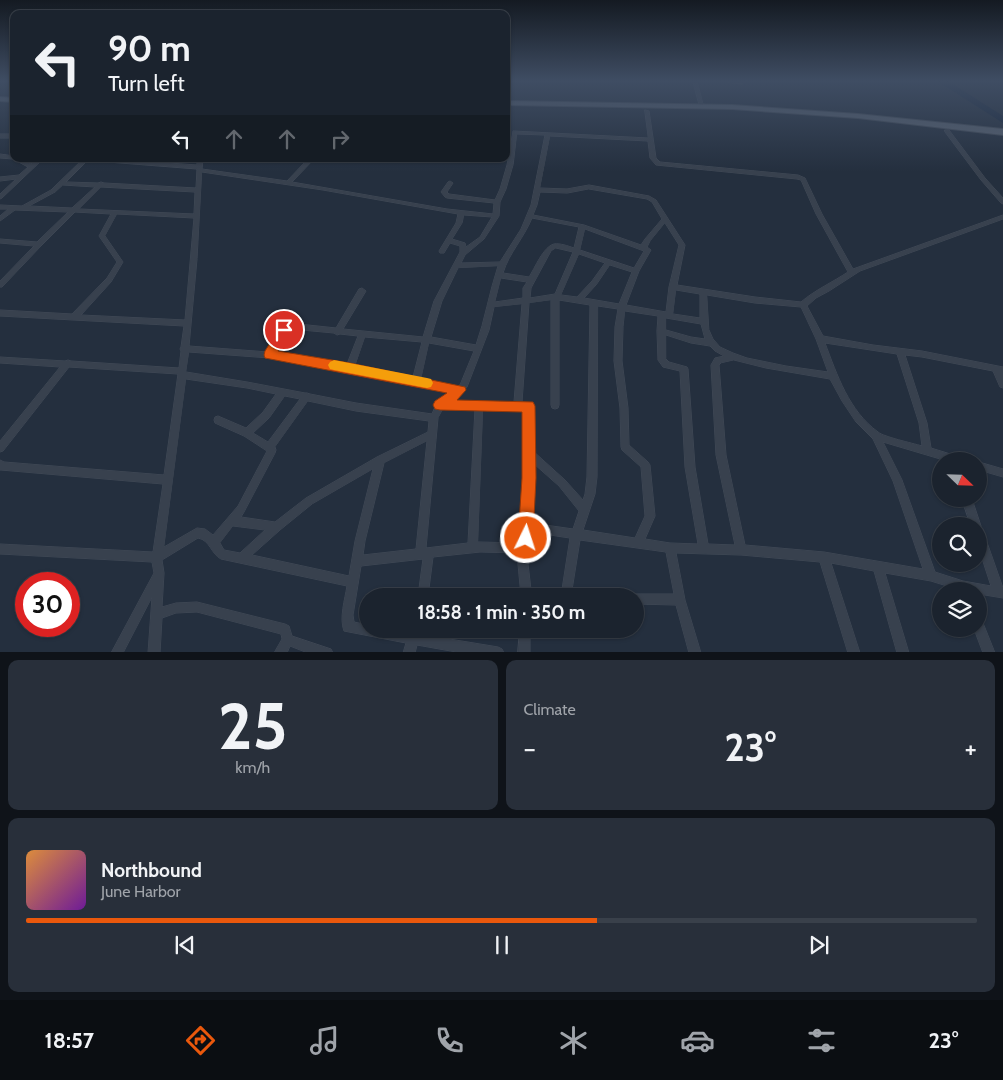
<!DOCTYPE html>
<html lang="en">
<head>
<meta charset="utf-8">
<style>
	body { margin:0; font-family:Cabin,sans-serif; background:#282f3a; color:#f1f3f6; height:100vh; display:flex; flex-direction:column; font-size:19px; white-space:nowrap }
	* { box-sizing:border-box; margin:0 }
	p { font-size:16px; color:#a0a4aa }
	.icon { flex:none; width:28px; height:28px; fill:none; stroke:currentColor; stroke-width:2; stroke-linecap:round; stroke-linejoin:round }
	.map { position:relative; height:652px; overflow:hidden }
	.drawer { display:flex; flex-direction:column; gap:8px; padding:8px; background:#0f1319; flex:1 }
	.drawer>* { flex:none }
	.hud { position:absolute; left:10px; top:10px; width:500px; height:152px; border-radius:10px; box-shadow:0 1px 4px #0004,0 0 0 1px #39404a; background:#1b232e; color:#f1f3f6; overflow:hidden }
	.needle { width:32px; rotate:113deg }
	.fabs { position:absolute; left:932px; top:452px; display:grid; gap:10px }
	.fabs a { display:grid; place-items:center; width:55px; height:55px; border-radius:50%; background:#1b232e; box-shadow:0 1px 4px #0004,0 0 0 1px #39404a; font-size:25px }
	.speed { position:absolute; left:15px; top:572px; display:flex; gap:10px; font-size:25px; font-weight:700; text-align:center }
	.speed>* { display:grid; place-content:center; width:65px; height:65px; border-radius:50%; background:#1b232e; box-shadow:0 1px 4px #0004,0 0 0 1px #39404a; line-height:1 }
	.speed .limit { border:8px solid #d22; background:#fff; color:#111 }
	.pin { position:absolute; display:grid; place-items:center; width:42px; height:42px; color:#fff; margin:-21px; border:2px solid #fff; border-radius:50%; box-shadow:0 1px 5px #0007 }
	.me { position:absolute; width:55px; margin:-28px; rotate:4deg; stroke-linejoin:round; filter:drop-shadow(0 0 4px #0008) }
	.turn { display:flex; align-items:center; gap:18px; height:105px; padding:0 15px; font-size:22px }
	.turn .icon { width:65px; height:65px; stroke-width:2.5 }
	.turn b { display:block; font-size:35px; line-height:42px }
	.lanes { display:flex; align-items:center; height:48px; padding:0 15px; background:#0003; justify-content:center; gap:25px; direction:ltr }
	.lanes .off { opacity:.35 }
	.big { font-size:38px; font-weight:700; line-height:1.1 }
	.drawer .card { flex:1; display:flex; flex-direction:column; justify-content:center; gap:8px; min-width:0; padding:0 18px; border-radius:10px; background:#282f3a }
	.drawer .dial { align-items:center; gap:0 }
	.dial b { font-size:65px; line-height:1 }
	.song { display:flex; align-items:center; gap:15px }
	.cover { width:60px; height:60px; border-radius:8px; background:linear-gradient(135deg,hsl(30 70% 55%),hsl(280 70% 35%)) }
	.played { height:5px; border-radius:2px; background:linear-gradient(90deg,#ea580c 60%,#39404a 60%) }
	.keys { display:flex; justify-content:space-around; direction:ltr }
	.heat { display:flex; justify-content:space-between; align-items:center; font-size:28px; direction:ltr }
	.drawer .tiles { flex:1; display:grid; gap:8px; grid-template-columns:1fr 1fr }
	.card:last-child { grid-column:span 2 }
	.trip { position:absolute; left:359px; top:588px; width:285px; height:50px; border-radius:25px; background:#1b232e; box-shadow:0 1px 4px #0004,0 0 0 1px #39404a; font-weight:700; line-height:50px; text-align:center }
	.dock { display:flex; height:80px; justify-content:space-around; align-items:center; background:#0b0e12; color:#a0a4aa }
	.dock .icon { width:35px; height:35px }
	.dock .on { color:#ea580c }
	.dock b { font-size:22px; color:#f1f3f6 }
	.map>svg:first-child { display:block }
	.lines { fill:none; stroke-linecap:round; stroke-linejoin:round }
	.river { fill:#17263c; fill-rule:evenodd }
	.minor-casing { stroke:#414a57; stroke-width:1 }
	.primary-casing { stroke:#414a57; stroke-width:2 }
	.minor { fill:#38414e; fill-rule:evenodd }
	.primary { fill:#56606e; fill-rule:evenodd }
	.route { fill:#ea580c; stroke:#983908 }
	.slow { fill:#f59e0b }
</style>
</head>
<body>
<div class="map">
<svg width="1003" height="653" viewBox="0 0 1003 653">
	<rect width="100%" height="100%" fill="#242f3e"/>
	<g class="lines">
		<polygon class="river" points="937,81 948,81 1003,116 1003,123"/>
		<defs>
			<g id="minor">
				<polygon points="693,81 697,81 704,108 700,107"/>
				<polygon points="722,81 746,81 742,84 724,82"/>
				<path d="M645,110L649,111L656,158L660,162L798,175L805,178L822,214L853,269L1003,215V219L860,271L829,291L816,298L807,306L823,336L873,345L922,351L1003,367V388L1000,387L993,371L922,357L905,355L927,423L931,448L960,457L963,458L965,461H947L883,442L902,480L935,572L963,581L991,586L979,549V530L983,531L1003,588V598L979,594V591H963L931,581L885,573L909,653H897L874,571L831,563L860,653H848L820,562L741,555L676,553L685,600L701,653H689L676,605L635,604V596H631L635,594H674L666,552L580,540L571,596H561L570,538L530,532L528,564L531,590L548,591L552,592L553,596H521L518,564L519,553L480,552L433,557L428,596H418L423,559L361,566L353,615L354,622L368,625V629H390L409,632L410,629H420L419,634L498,647L502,649L504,653H462L417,645L415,653H403L406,643L344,631C339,618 345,599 347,586L221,559C211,554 210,540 198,538L162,560L164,573L162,607L176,603L197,602L285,624L289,626L292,636L331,649L333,653H308L290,646L287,653H274L282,639L281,634L197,612L176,613L162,618L160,653H148L152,597L123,653H111L154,573L152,562L0,554V544L153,552L163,484L1,470H0V460L4,462L164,475L178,374L69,367L3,451L0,452V441L60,367L0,363V357L65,361L68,360L71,361L179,368L181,351L180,349L181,347L184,326L0,316V310L72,314L107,278L117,262L99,236L111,214L75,212L41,246L2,287H0V281L34,246L0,243V239L37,242L68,212L15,210L0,221V216L8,209H0V205L22,206L51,190L83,159H89L66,182L98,183L101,182L104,183L196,188L197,169L95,161L92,159H113L197,165V159H203L202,169L287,181L308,159H314L292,182L447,209L493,214L494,203L447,198L445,197L441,192L448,182L450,181L453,183L447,192L449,194L495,200L500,189L507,165L513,131L648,138ZM517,134L545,135L531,205L521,229L500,262L461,263L465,255L484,239L499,216L500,202L506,189L513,165ZM550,136L648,141L650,158L656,165L797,179L801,180L816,214L848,272C833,282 815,290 801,302L755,297L677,285L685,245L656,200L649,196L589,185L567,189L540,188ZM202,172L323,190L458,214L456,223L439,251L440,253H444L450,243L460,246V252L434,301L423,337L343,329L366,291L362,288L359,289L336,328L289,323L286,324L268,352L189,346L197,259ZM63,185L95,187L72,208L29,206L55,192ZM101,187L195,192L194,214L79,209ZM589,189L647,199L652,202L662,219L645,239L641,245L584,225L533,215L537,205L540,192L567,193ZM117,214L194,218L185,320L81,315L111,282L123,262L105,236ZM464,215L492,217L480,237L466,247L465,243L452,239L462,223ZM532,218L579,227L574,248C568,246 560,243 554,244C543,247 535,268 529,277L503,273C509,253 524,238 532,218ZM665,223L679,245L669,287L666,312L626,305L639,271L651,250L647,247L650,241ZM585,229L644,251L634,268L580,250ZM556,248L573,252L555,294L530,298L531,288L551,251ZM579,254L605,263L592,281L577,297L561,295ZM610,265L632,272L619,304L584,298L596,285ZM498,266C489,293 485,320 476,345L431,337L442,301L458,268ZM501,278L527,282L523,288V298L495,302ZM676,290L700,294V318L673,314ZM707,295L755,303L801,307L816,339L828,372L786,366L747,358L733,353L720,347L713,339L709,330ZM551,300V405L552,408L555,409L558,408L559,405V300L590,305L587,477L585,494L583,500L565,480L533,451L532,406L531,403L522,402L529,303ZM522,304L514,402H451L463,392L467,387L489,330L494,307ZM598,306L618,309L615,327L614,361L620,408L621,447L622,450L641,467L645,516L635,538L583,530L595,494L597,477ZM625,311L658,316L657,331L658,360L663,367L680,371L685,467L698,544L670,543L645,539L655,516L650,465L648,462L629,445L628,408L622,361L623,327ZM666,318L701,324L705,339L691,337L666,330ZM291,329L334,333L337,335L340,334L358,336L347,364L276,353ZM666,335L691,343L710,346L715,351L724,356L715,358L711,365L716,455L735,545L708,544L695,467L688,369L687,367L669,362L666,359ZM365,337L422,342L413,377L355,366ZM429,343L474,351L460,385L458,386L421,379ZM825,343L897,354L919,423L922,446C912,443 884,437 878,432C849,411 837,375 825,343ZM189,352L270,358L350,371L451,392L437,402L432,414L356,403L310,394L307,393H305L247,382L186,372ZM734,360L766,368L830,379L842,401L856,422L873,439L893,481L923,569L824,552L745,545L726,455L719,365L721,363ZM186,379L247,388L276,394L263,412L246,428L218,416L215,417L214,420L215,423L244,436L267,451L238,506L213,535L205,529L197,528L164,547ZM285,396L300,399L268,442L253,433L269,418ZM308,401L356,411L429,421L428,432L377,457L306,498L275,522L241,517L244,512L275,453L276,450L275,447ZM443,409H475L468,543L426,548L438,418ZM483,409L524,410V478L519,543L478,542ZM427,441L416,549L363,555L365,541L384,463ZM533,463L559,486L579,511L573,529L531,523L534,478ZM373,469L355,541L349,576L252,555L280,530L312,504ZM233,526L265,530L240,553L224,550L220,543Z"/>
				<polygon points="945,130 949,130 985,178 1003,198 1003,204 1001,203 981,180 945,132"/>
				<rect x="0" y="134" width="14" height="4"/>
				<polygon points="0,154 14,156 14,159 19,159 31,164 37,159 43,159 2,198 0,199 0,194 16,179 0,181 0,177 19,175 28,167 13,159 0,158"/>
				<polygon points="979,462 1003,469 1003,477 979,470"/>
				<polygon points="962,499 972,499 981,526 980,529 979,526 971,526"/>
				<polygon points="979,621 983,623 995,653 983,653 974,629 979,629"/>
				<polygon points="520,629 530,629 530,653 518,653"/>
			</g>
			<g id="primary">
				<polygon points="0,97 14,98 14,102 0,101"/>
				<polygon points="506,101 732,105 858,114 1003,129 1003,135 858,118 732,109 506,105"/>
			</g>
		</defs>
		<use href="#minor" class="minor-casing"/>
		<use href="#primary" class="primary-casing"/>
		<use href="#minor" class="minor"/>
		<use href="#primary" class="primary"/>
	</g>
	<linearGradient id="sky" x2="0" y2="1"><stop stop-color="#141a22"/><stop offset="0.47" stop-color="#3f4d63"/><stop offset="1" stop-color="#3f4d63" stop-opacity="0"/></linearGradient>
	<rect width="1003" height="172" fill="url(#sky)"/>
	<polygon class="route" points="284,325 290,330 278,351 350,363 465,387 466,390 457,400 533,402 535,406 536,478 533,538 531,543 526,545 520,543 518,538 522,478 522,412 440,410 435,409 433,405 435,401 447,393 265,358 264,355 265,351 280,327"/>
	<polygon class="slow" points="334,360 427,378 431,379 433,383 431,387 427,388 334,370 330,369 328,365 330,362"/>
</svg>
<div class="fabs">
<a><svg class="needle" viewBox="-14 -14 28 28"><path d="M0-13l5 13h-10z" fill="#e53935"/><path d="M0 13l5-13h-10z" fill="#a0a4aa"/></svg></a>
<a><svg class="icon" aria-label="search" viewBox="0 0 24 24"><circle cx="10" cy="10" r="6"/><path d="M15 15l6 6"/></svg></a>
<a><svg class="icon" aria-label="layers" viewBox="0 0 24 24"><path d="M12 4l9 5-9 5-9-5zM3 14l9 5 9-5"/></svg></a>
</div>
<div class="speed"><div class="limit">30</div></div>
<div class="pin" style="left:284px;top:330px;background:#d93025"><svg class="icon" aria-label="arrive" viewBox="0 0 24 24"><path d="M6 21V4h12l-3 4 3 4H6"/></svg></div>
<svg class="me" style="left:526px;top:538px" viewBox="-20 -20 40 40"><circle r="17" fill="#ea580c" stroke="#fff" stroke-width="3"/><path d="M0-11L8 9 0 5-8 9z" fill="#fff"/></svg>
<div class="trip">18:58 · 1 min · 350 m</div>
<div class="hud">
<div class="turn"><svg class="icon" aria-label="left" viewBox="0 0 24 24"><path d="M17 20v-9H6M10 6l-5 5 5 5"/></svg><div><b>90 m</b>Turn left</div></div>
<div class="lanes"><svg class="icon" aria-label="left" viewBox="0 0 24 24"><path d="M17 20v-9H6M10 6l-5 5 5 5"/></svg><svg class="icon off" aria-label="ahead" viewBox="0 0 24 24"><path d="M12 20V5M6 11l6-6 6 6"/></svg><svg class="icon off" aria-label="ahead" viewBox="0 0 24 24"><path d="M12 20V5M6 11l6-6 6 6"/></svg><svg class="icon off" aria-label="right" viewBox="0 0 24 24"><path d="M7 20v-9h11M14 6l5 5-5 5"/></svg></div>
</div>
</div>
<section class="drawer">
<div class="tiles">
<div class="card dial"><b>25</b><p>km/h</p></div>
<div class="card"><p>Climate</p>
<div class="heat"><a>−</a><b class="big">23°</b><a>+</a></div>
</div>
<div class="card">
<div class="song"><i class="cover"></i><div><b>Northbound</b><p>June Harbor</p></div></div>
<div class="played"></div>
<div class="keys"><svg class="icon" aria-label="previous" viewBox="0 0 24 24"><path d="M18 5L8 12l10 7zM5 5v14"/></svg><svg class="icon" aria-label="pause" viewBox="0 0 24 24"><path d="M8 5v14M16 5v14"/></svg><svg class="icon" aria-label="next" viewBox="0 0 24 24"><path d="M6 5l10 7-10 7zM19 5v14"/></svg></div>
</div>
</div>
</section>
<nav class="dock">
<b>18:57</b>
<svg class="icon on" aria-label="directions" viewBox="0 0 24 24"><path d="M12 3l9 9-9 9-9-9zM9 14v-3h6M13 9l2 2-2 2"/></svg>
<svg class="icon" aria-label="music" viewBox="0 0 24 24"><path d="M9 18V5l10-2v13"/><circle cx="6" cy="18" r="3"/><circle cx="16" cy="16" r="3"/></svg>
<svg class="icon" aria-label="phone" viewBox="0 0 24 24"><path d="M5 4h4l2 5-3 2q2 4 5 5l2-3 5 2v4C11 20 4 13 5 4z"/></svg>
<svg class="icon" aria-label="climate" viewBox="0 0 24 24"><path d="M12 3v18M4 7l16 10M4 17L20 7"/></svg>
<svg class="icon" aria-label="car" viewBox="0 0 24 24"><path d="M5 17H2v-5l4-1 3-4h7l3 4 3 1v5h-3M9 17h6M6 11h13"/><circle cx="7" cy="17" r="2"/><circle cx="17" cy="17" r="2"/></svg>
<svg class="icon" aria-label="filters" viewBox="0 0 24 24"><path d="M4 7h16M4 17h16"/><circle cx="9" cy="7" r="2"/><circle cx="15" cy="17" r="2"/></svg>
<b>23°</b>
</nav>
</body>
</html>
